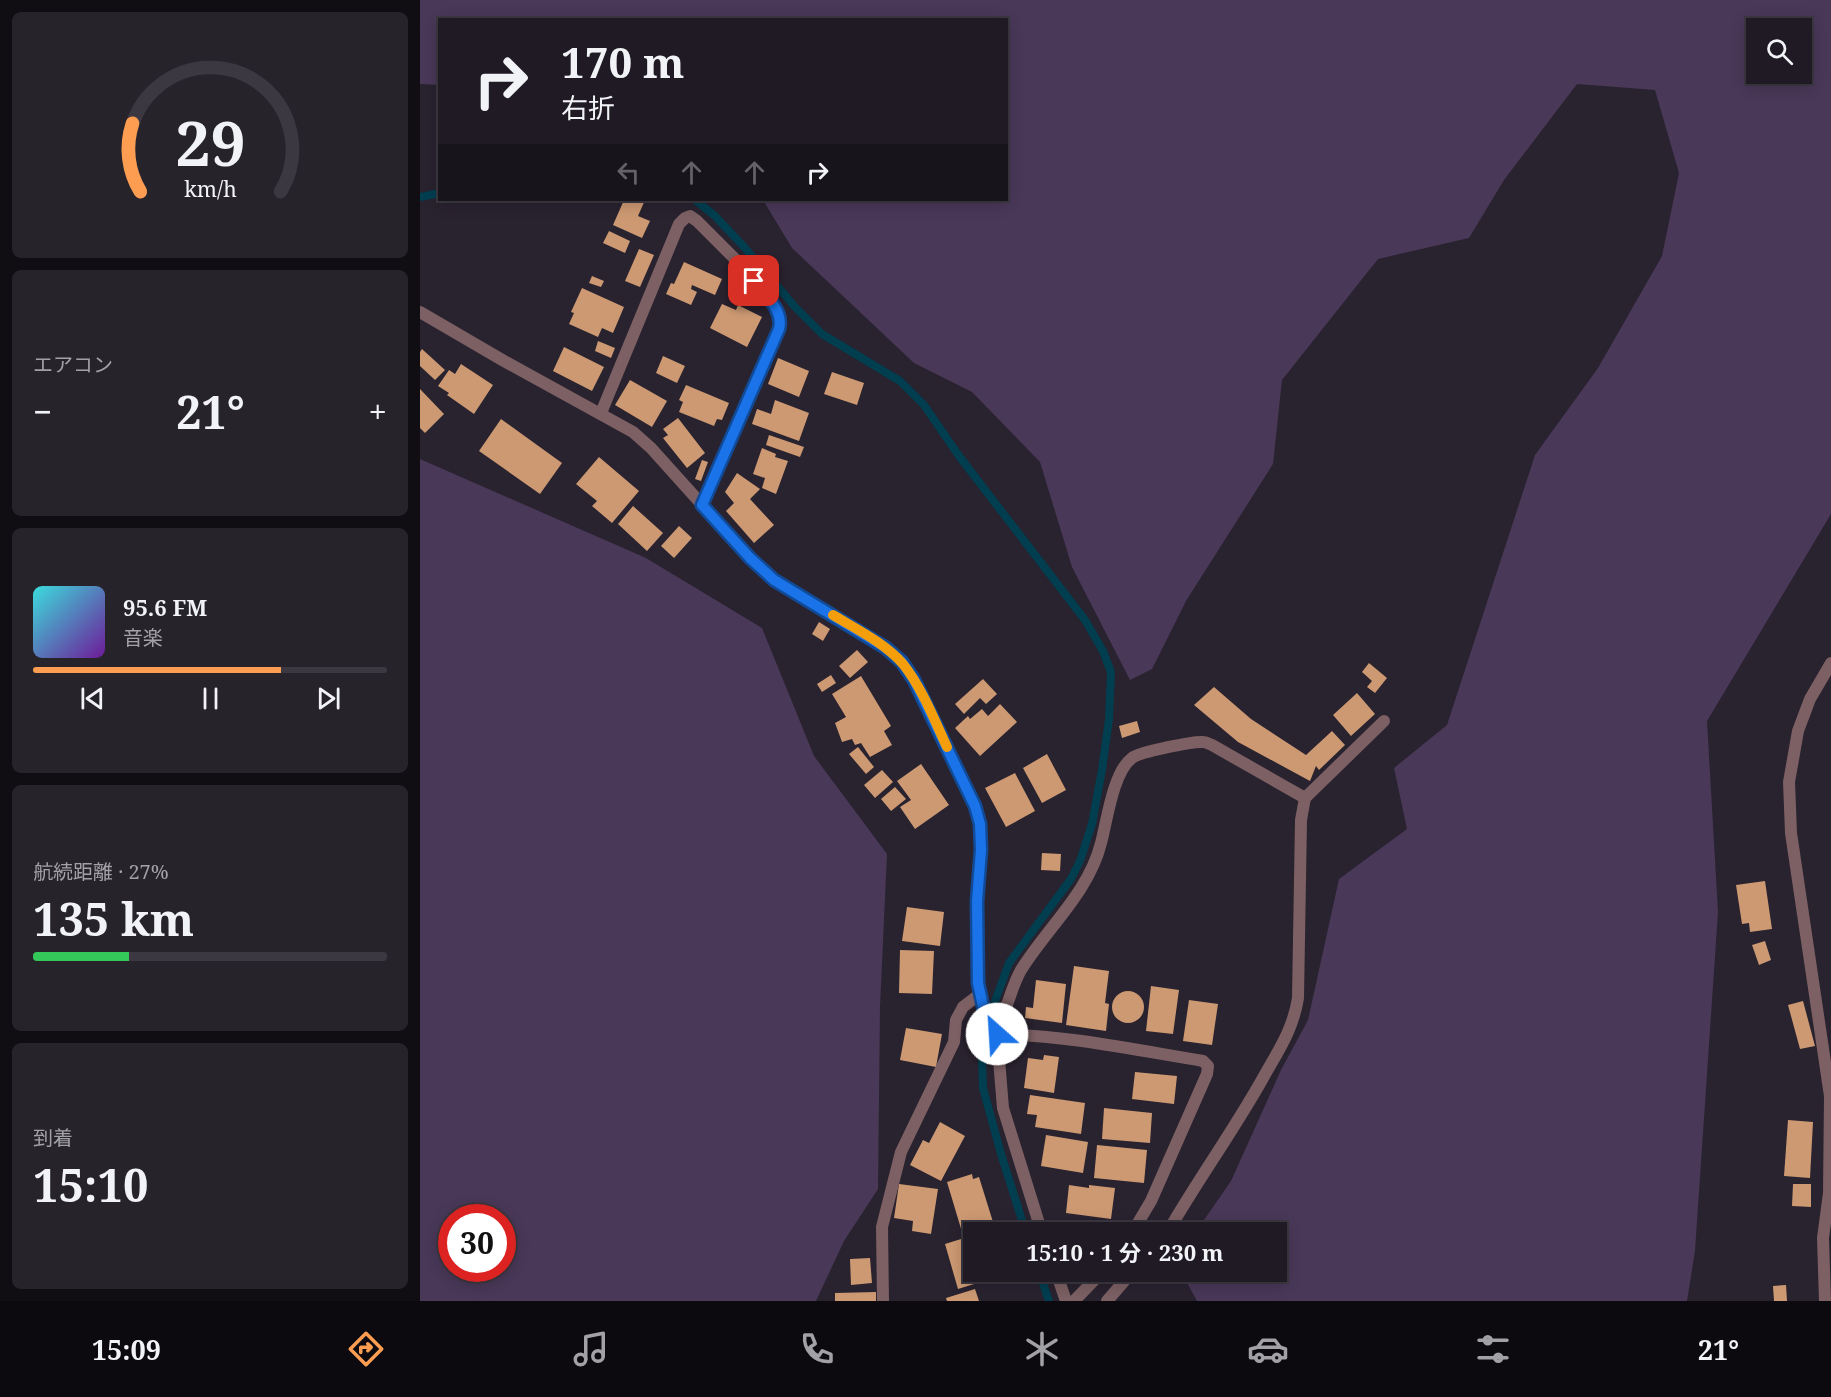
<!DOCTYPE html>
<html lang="ja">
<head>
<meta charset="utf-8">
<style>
	body { margin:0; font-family:"Noto Serif","Noto Sans JP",serif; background:#27232b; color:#f1f3f6; height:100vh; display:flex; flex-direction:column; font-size:22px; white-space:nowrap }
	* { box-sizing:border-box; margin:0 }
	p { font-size:20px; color:#a1a1a6 }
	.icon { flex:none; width:33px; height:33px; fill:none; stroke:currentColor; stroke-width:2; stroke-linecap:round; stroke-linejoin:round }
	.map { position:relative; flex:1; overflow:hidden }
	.side { display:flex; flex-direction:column; gap:12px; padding:12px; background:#110e13; width:420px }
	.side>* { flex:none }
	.top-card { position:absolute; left:18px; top:18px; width:570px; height:183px; border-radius:0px; box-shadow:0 3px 15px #0003,0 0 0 2px #3c3841; background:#1f1a23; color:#f1f3f6; overflow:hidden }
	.tools { position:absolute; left:1326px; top:18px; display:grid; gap:12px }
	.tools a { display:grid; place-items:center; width:66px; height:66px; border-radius:0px; background:#1f1a23; box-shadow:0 3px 15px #0003,0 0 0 2px #3c3841; font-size:30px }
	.speed { position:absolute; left:18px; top:1204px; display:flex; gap:12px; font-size:30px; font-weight:700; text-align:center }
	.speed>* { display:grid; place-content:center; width:78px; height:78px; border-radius:50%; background:#1f1a23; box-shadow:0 3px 15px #0003,0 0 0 2px #3c3841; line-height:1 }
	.speed .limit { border:9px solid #d22; background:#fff; color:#111 }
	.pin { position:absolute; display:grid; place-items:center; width:51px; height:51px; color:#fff; margin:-26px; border-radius:12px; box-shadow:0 3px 9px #0006 }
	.me { position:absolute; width:66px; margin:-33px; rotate:334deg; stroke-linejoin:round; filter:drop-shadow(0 0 4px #0008) }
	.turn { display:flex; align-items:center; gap:21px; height:126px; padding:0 24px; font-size:27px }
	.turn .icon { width:78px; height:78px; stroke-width:2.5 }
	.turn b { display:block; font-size:42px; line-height:51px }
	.lanes { display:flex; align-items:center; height:57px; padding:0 24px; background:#0003; justify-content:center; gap:30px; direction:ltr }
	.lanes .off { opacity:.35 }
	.big { font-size:45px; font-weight:700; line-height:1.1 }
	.side .tile { flex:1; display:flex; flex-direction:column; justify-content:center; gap:9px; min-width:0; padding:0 21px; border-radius:9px; background:#27232b }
	.side .dial { align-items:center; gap:0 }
	.dial svg { height:156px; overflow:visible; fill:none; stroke:#3c3841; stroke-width:7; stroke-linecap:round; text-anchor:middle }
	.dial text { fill:#f1f3f6; stroke:none }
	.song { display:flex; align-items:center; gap:18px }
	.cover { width:72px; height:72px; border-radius:9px; background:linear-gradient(135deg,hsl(180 70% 55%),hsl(280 70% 35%)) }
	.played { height:6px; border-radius:3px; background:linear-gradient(90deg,#fc9d52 70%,#3c3841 70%) }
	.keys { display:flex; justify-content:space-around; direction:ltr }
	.heat { display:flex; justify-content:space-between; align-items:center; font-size:33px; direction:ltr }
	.charge { height:9px; border-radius:4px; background:linear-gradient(90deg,#34c759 27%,#3c3841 0) }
	.trip { position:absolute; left:543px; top:1222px; width:324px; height:60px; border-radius:0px; background:#1f1a23; box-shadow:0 3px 15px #0003,0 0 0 2px #3c3841; font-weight:700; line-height:60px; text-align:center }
	.tab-bar { display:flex; height:96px; justify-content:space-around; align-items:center; background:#0c0a0e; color:#a1a1a6 }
	.tab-bar .icon { width:42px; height:42px }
	.tab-bar .on { color:#fc9d52 }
	.tab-bar b { font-size:27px; color:#f1f3f6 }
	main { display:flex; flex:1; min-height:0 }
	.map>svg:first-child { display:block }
	.green { fill:#493858; fill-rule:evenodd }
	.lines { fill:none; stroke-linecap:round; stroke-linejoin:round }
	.stream { stroke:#003e50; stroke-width:8 }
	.building { fill:#cc9972 }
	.street { stroke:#7c6063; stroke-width:12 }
	.route-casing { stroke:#114b97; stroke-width:15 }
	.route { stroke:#1a73e8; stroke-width:10 }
	.slow { stroke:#f59e0b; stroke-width:10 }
</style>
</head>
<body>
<main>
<section class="side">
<div class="tile dial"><svg viewBox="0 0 100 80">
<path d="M14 69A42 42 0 1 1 86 69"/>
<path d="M14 69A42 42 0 0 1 10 34" stroke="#fc9d52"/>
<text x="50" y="56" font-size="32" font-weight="700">29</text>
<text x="50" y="72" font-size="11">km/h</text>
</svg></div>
<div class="tile"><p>エアコン</p>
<div class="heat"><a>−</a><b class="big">21°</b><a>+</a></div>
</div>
<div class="tile">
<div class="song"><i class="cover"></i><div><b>95.6 FM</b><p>音楽</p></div></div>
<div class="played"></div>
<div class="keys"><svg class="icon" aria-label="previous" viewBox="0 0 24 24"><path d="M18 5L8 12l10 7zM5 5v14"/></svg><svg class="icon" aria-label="pause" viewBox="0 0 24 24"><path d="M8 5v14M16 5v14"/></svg><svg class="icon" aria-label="next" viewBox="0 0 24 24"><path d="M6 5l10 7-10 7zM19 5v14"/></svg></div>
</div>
<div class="tile"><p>航続距離 · 27%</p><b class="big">135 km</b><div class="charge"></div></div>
<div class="tile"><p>到着</p><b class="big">15:10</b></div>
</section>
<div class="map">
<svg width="1411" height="1301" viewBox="0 0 1411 1301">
	<rect width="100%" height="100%" fill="#29222f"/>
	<g class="green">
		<path d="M0,0H1411V514L1287,721L1298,912L1275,1251L1267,1301H777L761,1272H856V1233H775L811,1181L861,1070L888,1020L919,879L987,829L974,768L1027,725L1115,455L1178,368L1242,256L1259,173L1235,90L1157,84L1084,180L1049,238L958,259L862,380L853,464L766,601L732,669L710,680L652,567L620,462L552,392L494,363L372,248L343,200H586V20H20L19,85L0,84ZM1336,28H1382V74H1336Z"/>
		<path d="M0,459L226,558L342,628L394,756L467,854L460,1007L458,1189L424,1241L396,1301H0ZM32,1218H82V1269H32Z"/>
	</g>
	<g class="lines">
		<g class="stream">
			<polyline points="0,197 20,193"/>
			<polyline points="275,200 294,215 325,248 375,307 402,334 480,381 504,405 539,456 665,620 683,651 691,672 689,719 682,770 672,824 660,861 651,879 589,963 574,1004 562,1058 563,1088 581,1154 606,1233"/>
			<polyline points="619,1272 629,1301"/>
		</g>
	</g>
	<g class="building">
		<polygon points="204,200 225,200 218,216 230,221 222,238 193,225"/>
		<polygon points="189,231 210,241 205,253 183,243"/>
		<polygon points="219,249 234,255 220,287 205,281"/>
		<polygon points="264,262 302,279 295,295 272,285 271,289 277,292 271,305 246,294 251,283 254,284"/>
		<polygon points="172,276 184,281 181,287 169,283"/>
		<polygon points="162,288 204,307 193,333 182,328 178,337 149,324 154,313 151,312"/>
		<polygon points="302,304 316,310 318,305 342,317 327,347 290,328"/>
		<polygon points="178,341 195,348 191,358 175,351"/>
		<polygon points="144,347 184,367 172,391 133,371"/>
		<polygon points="2,349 25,370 15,380 0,366 0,352"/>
		<polygon points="243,356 265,366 257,383 236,373"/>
		<polygon points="358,358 389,371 379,397 348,384"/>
		<polygon points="41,364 73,385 54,414 27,395 29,393 18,386 29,370 35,374"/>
		<polygon points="412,372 444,383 437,405 404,394"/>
		<polygon points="210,380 247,401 232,427 195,405"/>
		<polygon points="266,385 309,403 302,420 297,419 294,426 259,412 263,402 259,400"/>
		<polygon points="0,389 24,414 5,433 0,428"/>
		<polygon points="355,400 389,413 379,441 332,424 337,409 351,414"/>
		<polygon points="258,418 285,453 267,468 243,438 248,435 243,429"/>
		<polygon points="81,419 142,463 120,494 59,451"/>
		<polygon points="349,435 384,447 380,457 346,445"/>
		<polygon points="342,448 356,454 355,457 368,461 356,494 342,488 345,478 333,474"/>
		<polygon points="179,457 219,491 192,523 172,506 177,501 156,484"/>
		<polygon points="282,460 288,462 281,481 275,479"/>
		<polygon points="317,473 340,489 330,499 354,525 334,543 306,511 314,503 305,492"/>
		<polygon points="213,506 243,533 227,551 198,524"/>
		<polygon points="259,526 272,538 254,558 241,546"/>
		<polygon points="399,622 410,629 403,641 392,634"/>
		<polygon points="437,650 448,662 430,678 419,666"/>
		<polygon points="949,663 967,678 955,693 947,687 952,681 942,672"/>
		<polygon points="411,675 416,683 402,692 397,684"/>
		<polygon points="441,676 471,726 464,731 472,745 450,757 441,743 435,745 432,739 422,742 415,723 426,717 412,694"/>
		<polygon points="563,679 577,694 566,704 560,698 544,714 535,704"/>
		<polygon points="794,687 831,719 886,755 912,731 925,745 899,770 896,766 890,781 818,742 774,705"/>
		<polygon points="937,693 955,714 931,736 913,715"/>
		<polygon points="580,704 597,722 560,756 535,728 548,716 550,719 562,709 568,716"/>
		<polygon points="717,721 720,732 702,738 699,726"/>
		<polygon points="438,747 454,767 446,774 429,754"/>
		<polygon points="627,754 646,790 622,803 603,768"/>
		<polygon points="501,764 529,805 495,829 480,807 491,800 477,781"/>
		<polygon points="462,770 473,782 455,798 444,785"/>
		<polygon points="595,773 615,811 586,827 565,788"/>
		<polygon points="475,787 486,799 471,811 461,799"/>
		<polygon points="622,853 641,854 640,871 621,870"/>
		<polygon points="1345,881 1352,929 1330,932 1329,923 1322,924 1316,885"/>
		<polygon points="487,907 524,912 520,946 482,941"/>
		<polygon points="1345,941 1351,960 1339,965 1332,945"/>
		<polygon points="480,950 514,951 512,994 479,993"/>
		<polygon points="654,966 689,971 685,1003 689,1004 686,1031 646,1025"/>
		<polygon points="616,980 646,984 642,1023 605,1018 606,1007 613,1008"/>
		<polygon points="731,986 759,990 753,1034 726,1031"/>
		<circle cx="708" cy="1007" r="16"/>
		<polygon points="769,1000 798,1004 792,1045 763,1041"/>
		<polygon points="1383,1001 1395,1046 1380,1049 1368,1005"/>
		<polygon points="486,1028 522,1034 516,1067 480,1060"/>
		<polygon points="624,1055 639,1057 634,1093 604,1088 608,1058 623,1060"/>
		<polygon points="715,1072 757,1076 754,1104 712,1099"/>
		<polygon points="610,1095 665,1103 661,1134 615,1127 617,1115 607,1114"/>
		<polygon points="684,1108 732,1113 730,1143 682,1139"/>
		<polygon points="1368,1120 1393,1122 1390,1178 1364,1176"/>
		<polygon points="520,1122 545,1136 521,1181 490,1165 503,1140 509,1143"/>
		<polygon points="626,1135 668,1142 663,1173 621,1166"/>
		<polygon points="677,1145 727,1150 724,1183 674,1178"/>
		<polygon points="552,1174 553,1179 559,1177 573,1222 542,1232 527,1182"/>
		<polygon points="479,1184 518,1189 511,1234 492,1231 493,1221 474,1218"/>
		<polygon points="1373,1184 1391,1184 1391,1207 1372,1206"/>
		<polygon points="649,1185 669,1188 669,1185 695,1188 691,1219 646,1213"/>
		<polygon points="649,1223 679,1226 679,1233 648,1233"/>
		<polygon points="554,1235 554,1272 565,1272 567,1280 538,1289 525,1244"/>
		<polygon points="450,1258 452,1283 431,1285 430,1259"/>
		<polygon points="1366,1285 1367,1301 1354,1301 1353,1286"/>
		<polygon points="555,1289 559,1301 527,1301 526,1298"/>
		<polygon points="456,1292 456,1301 415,1301 415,1293"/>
	</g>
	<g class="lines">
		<g class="street">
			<polyline points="0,312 84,361 213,432 231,448 330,558 354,580 467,648 482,662 494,680 555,806 560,824 561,850 557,901 558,983 565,1011 574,1026 577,1035 583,1108 622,1233"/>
			<polyline points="181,413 259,224 265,218 270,216 277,221 322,266 357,311 361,320 359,329 282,505"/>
			<path d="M575,1029C588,1011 590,989 601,970C627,928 669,892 681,843C687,821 693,772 712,758C719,752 774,741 783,742C786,742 789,744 792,745L885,798"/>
			<path d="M577,1034C645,1035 716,1050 783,1061L788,1066L787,1074L731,1201L712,1233"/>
			<path d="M745,1233L753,1223C782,1174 815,1128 843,1078C858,1051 873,1030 878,998L881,820L885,798L964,721"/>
			<polyline points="636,1272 646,1301"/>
			<polyline points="463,1301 462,1227 481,1152 534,1042 536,1020 543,1007 560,994"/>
			<polyline points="654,1301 682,1272"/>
			<polyline points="687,1301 712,1272"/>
			<polyline points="1405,1301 1403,1238 1409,1193 1410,1096 1371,833 1369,782 1378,731 1390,699 1411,663"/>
		</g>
	</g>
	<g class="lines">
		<defs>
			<path id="route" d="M334,281C345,295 364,310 359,329L282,505L330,558L354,580L466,648L482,662L494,680L555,806L560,824L561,850L557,901L558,983L564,1011L574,1026L577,1034"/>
		</defs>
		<use href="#route" class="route-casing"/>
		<use href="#route" class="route"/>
		<path class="slow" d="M413,615C436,629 465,643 483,664C502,688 514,719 527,747"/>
	</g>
</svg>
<div class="tools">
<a><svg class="icon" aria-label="search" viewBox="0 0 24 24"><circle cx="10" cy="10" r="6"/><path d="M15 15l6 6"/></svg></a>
</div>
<div class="speed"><div class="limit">30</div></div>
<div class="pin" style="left:334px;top:281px;background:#d93025"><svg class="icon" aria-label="arrive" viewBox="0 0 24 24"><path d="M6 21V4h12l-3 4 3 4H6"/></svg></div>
<svg class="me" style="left:577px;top:1034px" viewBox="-20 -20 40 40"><circle r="19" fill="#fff"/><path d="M0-13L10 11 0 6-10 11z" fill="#1a73e8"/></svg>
<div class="trip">15:10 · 1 分 · 230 m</div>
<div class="top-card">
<div class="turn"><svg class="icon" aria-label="right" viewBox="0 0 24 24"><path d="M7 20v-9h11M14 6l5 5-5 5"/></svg><div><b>170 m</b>右折</div></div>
<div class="lanes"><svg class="icon off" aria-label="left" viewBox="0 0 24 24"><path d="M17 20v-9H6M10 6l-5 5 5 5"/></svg><svg class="icon off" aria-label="ahead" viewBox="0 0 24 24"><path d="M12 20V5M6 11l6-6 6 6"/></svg><svg class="icon off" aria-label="ahead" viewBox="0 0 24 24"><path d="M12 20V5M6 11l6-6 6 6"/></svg><svg class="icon" aria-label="right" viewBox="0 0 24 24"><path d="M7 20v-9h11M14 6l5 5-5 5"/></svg></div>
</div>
</div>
</main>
<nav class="tab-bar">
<b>15:09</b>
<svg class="icon on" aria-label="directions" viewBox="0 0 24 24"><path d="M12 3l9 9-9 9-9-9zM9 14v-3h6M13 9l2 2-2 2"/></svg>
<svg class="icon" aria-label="music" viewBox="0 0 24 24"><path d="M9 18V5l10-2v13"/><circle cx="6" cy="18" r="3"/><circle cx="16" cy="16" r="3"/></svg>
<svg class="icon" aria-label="phone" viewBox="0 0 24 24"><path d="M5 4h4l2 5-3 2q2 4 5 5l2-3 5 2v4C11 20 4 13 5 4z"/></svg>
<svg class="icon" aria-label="climate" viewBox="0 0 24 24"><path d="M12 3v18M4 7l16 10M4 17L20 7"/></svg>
<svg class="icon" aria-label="car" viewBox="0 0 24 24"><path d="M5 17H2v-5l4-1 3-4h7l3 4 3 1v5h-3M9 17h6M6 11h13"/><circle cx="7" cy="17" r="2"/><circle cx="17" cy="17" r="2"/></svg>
<svg class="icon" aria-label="filters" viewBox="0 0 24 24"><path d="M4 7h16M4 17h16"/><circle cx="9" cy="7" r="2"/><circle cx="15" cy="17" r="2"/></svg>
<b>21°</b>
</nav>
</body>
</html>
